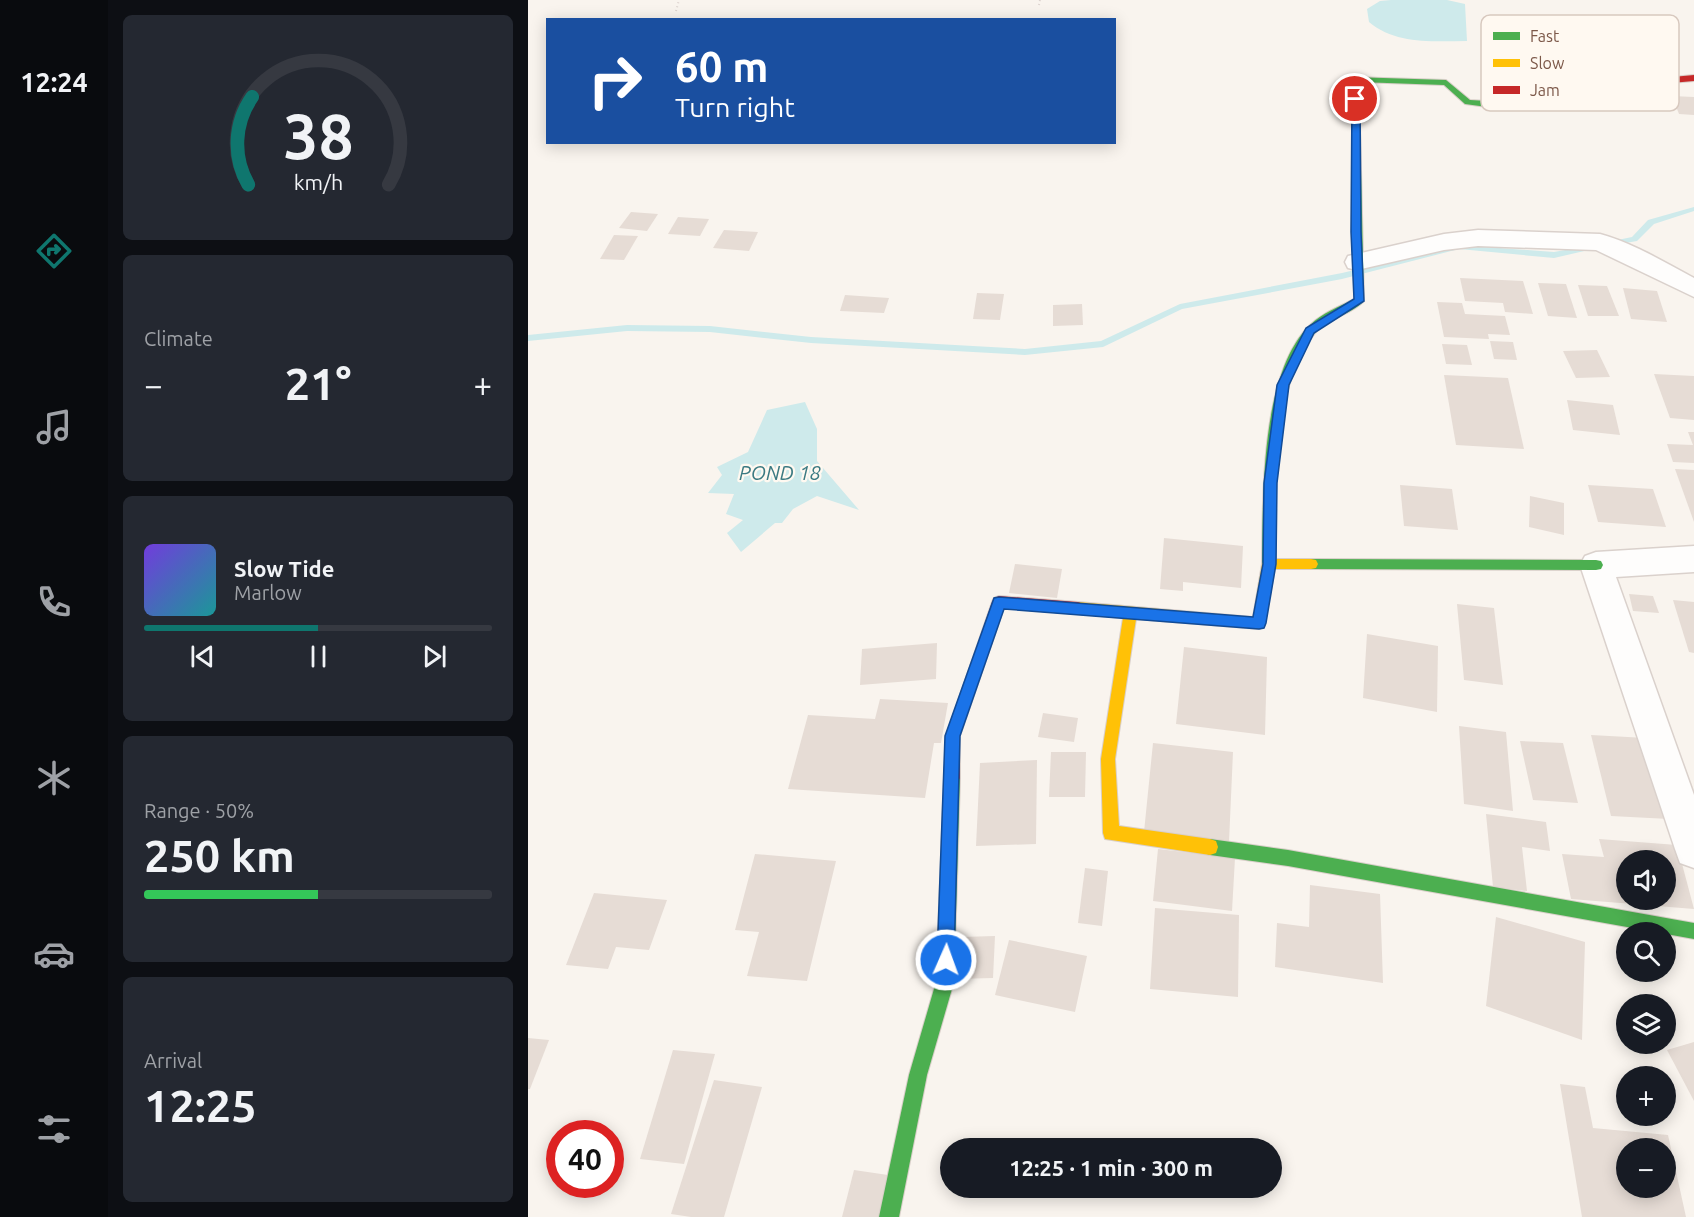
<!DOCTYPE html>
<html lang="en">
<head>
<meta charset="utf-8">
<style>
	body { margin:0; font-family:Ubuntu,sans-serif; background:#242831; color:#f1f3f6; height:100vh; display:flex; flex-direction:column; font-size:22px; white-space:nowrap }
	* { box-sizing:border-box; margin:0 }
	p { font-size:20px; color:#9ea1a6 }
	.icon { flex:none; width:33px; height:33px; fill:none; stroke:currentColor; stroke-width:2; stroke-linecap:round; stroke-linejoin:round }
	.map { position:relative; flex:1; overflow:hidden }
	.drawer { display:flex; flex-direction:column; gap:15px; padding:15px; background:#0d0f14; width:420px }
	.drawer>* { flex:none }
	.hud { position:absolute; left:18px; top:18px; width:570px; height:126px; border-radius:0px; box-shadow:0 3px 15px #0003; background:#1a4fa0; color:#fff; overflow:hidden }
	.controls { position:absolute; left:1088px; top:850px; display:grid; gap:12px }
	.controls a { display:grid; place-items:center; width:60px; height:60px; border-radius:50%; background:#171b24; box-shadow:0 3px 15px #0003; font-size:30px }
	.speed { position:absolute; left:18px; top:1120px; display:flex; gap:12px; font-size:30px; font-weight:700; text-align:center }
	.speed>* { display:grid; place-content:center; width:78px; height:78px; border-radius:50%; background:#171b24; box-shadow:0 3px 15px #0003; line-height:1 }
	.speed .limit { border:9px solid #d22; background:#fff; color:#111 }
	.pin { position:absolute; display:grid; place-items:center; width:51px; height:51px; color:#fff; margin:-26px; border:3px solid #fff; border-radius:50%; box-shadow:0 2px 6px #0007 }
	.me { position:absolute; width:66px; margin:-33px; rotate:2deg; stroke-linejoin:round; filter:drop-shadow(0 0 4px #0008) }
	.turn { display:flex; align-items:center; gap:21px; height:126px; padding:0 30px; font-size:27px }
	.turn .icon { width:78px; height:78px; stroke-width:2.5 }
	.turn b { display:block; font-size:42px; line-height:51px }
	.big { font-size:45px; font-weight:700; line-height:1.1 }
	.drawer .card { flex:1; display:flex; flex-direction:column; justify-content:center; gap:9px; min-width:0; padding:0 21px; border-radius:9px; background:#242831 }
	.drawer .dial { align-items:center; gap:0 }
	.dial svg { height:156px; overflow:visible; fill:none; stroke:#363941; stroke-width:7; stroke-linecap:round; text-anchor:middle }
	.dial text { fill:#f1f3f6; stroke:none }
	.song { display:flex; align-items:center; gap:18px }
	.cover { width:72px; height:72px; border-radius:9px; background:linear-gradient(135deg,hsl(260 70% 55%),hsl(180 70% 35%)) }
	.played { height:6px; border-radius:3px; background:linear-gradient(90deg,#0f766e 50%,#363941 50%) }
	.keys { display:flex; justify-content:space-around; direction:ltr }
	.heat { display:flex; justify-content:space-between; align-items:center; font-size:33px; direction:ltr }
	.charge { height:9px; border-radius:4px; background:linear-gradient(90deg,#34c759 50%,#363941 0) }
	.trip { position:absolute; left:412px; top:1138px; width:342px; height:60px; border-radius:30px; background:#171b24; box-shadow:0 3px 15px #0003; font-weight:700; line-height:60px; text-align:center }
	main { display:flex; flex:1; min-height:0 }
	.tab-bar { display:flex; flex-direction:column; width:108px; justify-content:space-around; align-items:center; background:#090b0e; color:#9ea1a6 }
	.tab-bar .icon { width:42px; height:42px }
	.tab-bar .active { color:#0f766e }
	.tab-bar b { font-size:27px; color:#f1f3f6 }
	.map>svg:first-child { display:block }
	.water { fill:#ceeaeb }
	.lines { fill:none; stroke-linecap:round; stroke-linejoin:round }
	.stream { fill:#ceeaeb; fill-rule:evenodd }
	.building { fill:#e6dcd5; fill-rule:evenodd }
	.street-casing { stroke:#dad1cc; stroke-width:3 }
	.fast-casing { stroke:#d9cfc9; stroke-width:2 }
	.slow-casing { stroke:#d9cfc9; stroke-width:2 }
	.jam-casing { stroke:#d9cfc9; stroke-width:2 }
	.path { stroke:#dcd2ce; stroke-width:2; stroke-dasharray:1 3; stroke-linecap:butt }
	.street { fill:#fefdfc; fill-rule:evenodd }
	.fast { fill:#4caf50; fill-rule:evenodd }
	.slow { fill:#ffc107; fill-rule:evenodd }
	.jam { fill:#c62828; fill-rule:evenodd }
	.route { fill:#1a73e8; stroke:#114b97; stroke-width:1.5 }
	.labels { text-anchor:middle; stroke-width:4.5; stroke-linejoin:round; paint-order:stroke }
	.water-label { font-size:20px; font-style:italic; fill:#3b7a82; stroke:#fff9f1 }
	.key { fill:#fff9f1; stroke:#d8c9bf; stroke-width:1.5 }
	.key-label { font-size:16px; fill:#7c5849 }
</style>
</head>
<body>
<main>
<nav class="tab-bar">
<b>12:24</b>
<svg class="icon active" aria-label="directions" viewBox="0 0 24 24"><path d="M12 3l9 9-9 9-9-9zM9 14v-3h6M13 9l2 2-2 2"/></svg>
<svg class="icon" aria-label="music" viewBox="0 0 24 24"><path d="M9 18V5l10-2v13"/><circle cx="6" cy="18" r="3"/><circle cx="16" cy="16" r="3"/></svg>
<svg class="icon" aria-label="phone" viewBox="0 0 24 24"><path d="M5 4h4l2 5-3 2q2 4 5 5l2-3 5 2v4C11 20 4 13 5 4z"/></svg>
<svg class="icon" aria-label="climate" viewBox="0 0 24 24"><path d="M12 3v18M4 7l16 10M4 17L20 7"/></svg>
<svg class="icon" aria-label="car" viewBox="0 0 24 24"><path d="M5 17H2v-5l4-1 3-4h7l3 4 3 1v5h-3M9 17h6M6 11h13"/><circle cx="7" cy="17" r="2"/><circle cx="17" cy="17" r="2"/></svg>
<svg class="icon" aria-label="filters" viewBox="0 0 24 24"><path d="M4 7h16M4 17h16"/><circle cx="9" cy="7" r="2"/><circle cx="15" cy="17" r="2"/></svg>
</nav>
<section class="drawer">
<div class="card dial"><svg viewBox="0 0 100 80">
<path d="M14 69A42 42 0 1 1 86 69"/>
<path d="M14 69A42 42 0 0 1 16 24" stroke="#0f766e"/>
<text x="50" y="56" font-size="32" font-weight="700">38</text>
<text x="50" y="72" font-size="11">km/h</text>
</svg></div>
<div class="card"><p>Climate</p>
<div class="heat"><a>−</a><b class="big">21°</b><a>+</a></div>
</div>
<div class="card">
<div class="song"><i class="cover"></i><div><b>Slow Tide</b><p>Marlow</p></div></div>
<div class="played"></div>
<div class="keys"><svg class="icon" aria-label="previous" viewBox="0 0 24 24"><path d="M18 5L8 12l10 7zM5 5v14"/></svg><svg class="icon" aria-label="pause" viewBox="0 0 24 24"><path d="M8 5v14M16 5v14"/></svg><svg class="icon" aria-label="next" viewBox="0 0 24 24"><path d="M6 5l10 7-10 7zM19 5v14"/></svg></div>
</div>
<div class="card"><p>Range · 50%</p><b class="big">250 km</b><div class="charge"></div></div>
<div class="card"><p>Arrival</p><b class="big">12:25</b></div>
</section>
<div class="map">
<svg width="1166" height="1217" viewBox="0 0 1166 1217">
	<rect width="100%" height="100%" fill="#f9f4ee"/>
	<g class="water">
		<path d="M863,0H919L937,4L939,41C906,41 868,45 841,22L839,9L852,1Z"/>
		<polygon points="277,402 289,429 289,461 331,510 289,496 265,509 254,523 247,523 213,552 199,533 215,520 198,514 206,494 180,493 194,475 189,467 220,452 239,410"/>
	</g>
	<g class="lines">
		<g class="stream">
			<polygon points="1166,207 1166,211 1126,224 1109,241 1080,246 1076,244 1080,242 1104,237 1120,220"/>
			<polygon points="931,245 1026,252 1065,245 1069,247 1065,249 1026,258 931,249 814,279 654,309 575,347 497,355 283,343 182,332 99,331 0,341 0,335 99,325 182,326 283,337 497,349 573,341 652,304 814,273"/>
		</g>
	</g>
	<g class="building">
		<polygon points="1144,96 1166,97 1166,115 1151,114"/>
		<polygon points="103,212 130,214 119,231 91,228"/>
		<polygon points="150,217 181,219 172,236 140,234"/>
		<polygon points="196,230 230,232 221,251 185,248"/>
		<polygon points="86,235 110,236 96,260 72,259"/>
		<polygon points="932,278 995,281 1005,314 977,312 975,303 937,301"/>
		<polygon points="1010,283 1038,284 1049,318 1020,316"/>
		<polygon points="1050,285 1079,286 1091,316 1060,316"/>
		<polygon points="1095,288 1129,291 1139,322 1103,319"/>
		<polygon points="449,293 476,294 472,320 445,319"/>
		<polygon points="317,295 361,298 356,313 312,311"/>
		<polygon points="909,302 934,303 937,314 977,316 982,335 960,334 961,339 916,337"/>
		<polygon points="554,304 555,325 525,326 525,305"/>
		<polygon points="962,341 985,342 989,360 966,359"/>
		<polygon points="914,344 939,345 944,365 918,364"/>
		<polygon points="1069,350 1082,377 1048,378 1035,351"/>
		<polygon points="1126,374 1166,376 1166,420 1142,418"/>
		<polygon points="916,375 980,378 996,449 928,445"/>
		<polygon points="1039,400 1085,405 1092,435 1045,430"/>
		<polygon points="1160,432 1166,432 1166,463 1145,462 1139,444 1165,445"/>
		<polygon points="1147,469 1166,470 1166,522"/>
		<polygon points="872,485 924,489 930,530 876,526"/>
		<polygon points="1060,485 1125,489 1138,527 1070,522"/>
		<polygon points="1002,496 1036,503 1036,535 1001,527"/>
		<polygon points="636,538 715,546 713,588 655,582 655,591 632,589"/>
		<polygon points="487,564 534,569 529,598 481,593"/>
		<polygon points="1101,594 1125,596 1131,613 1105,611"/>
		<polygon points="1145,600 1166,602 1166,653 1161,652"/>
		<polygon points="929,604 966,608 975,685 936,680"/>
		<polygon points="839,634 910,646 909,712 835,698"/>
		<polygon points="409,643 408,679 332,685 334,649"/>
		<polygon points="656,647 739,657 737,735 648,724"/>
		<polygon points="352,699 420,703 413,743 406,743 397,798 260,789 280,715 347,719"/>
		<polygon points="515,713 550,718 546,742 510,737"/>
		<polygon points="931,726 978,732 985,811 936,804"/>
		<polygon points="1063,735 1118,738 1141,819 1083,816"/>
		<polygon points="992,741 1035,743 1050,803 1005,800"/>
		<polygon points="625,743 705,752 701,842 616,832"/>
		<polygon points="523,752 558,752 557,797 521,797"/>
		<polygon points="509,760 508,844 448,846 452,763"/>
		<polygon points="958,814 1018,822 1022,851 994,847 999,891 965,887"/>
		<path d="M1071,839L1149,845L1166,909L1043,899L1034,854L1076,857ZM1098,861H1137V900H1098Z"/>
		<polygon points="630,849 707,858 704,911 625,901"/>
		<polygon points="227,854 308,861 279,981 219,976 231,932 207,930"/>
		<polygon points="557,868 580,871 574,926 550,923"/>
		<polygon points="782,885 852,894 855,983 747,967 749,923 781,927"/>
		<polygon points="66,893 139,900 121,950 88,947 80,969 38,965"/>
		<polygon points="627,908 711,915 710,997 622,989"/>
		<polygon points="968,917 1057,942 1054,1040 958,1006"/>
		<polygon points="467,936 465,978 429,979 433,937"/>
		<polygon points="481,940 559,956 547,1012 467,995"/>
		<polygon points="0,1038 21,1040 2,1089 0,1089"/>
		<polygon points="1166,1042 1166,1101 1139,1050"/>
		<polygon points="145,1050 187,1054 156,1164 112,1159"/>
		<polygon points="186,1080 234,1087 196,1217 163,1217 143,1214"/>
		<path d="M1032,1084L1057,1087L1065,1128L1140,1135L1158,1217H1054ZM1098,1149H1137V1188H1098Z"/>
		<polygon points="326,1170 360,1175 351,1217 314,1217"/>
	</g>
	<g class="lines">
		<defs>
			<g id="street">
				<path d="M950,230L1072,234C1105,243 1136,262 1166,278V297L1068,250L950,246L916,250L829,270L820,268L817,262L820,256L829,254L916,234Z"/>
				<polygon points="1166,546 1166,572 1088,577 1166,795 1166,868 1152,863 1147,849 1052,565 1057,556 1068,552"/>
			</g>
			<g id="fast">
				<path d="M824,77L918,80L942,100L959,101H977L1005,94L1009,97L977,107H959L937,104L916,85L831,82L836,301C823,315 800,318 787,333C742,387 748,498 748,564L746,568H736L734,564C735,499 732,373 782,325C794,313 811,307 826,299Z"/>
				<polygon points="783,559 1068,560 1073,561 1075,565 1073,569 1068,570 783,569 778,568 776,564 778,560"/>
				<polygon points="424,771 429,773 432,778 426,982 399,1075 371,1217 351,1217 381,1075 408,982 416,778 419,773"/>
				<polygon points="682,839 760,850 1166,923 1166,939 760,866 682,855 676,853 674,847 676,841"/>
			</g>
			<polygon id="slow" points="741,559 783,559 788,560 790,564 788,568 783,569 747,569 736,627 731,629 608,619 587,759 591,826 682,839 688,841 690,847 688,853 682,855 577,839 575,833 573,759 595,618 550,614 545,612 543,608 545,604 550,602 725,617 734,564 736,560"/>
			<g id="jam">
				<polygon points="1166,75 1166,81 1027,93 1005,100 1001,97 1026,88"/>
				<polygon points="471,596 550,602 555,604 557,608 555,612 550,614 476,608 432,736 432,778 429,783 424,785 419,783 416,778 418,736 464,602 466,598"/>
			</g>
		</defs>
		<use href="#street" class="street-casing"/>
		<use href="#fast" class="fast-casing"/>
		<use href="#slow" class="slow-casing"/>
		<use href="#jam" class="jam-casing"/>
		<g class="path">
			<polyline points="511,5 512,0"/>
			<polyline points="148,11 151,0"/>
		</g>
		<use href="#street" class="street"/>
		<use href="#fast" class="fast"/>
		<use href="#slow" class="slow"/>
		<use href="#jam" class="jam"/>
	</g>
	<polygon class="route" points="824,97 832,99 833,232 836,301 786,333 761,385 749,483 748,564 738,623 736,628 731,629 476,609 432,736 426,960 424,966 418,968 412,966 409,960 417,736 466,598 471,597 725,617 735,564 736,483 749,385 778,328 826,299 823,232"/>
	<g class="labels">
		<g class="water-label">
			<text x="252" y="480">POND 18</text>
		</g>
	</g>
	<rect x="953" y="15" width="198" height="96" rx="9" class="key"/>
	<rect x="965" y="32" width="27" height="8" fill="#4caf50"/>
	<rect x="965" y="59" width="27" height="8" fill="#ffc107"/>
	<rect x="965" y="86" width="27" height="8" fill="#c62828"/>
	<g class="key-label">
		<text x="1002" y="42">Fast</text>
		<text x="1002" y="69">Slow</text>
		<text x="1002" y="96">Jam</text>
	</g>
</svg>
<div class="controls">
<a><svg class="icon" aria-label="sound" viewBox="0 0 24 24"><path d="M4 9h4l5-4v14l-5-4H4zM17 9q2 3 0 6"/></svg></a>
<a><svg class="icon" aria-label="search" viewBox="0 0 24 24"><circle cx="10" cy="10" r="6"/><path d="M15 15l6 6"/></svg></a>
<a><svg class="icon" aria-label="layers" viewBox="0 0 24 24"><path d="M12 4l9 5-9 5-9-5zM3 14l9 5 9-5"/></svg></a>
<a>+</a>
<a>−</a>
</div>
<div class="speed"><div class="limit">40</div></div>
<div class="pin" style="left:827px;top:99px;background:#d93025"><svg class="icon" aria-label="arrive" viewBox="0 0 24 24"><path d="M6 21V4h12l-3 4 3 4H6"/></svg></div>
<svg class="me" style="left:418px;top:960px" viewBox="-20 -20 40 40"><circle r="17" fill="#1a73e8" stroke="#fff" stroke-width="3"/><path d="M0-11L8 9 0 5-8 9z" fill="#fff"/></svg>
<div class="trip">12:25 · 1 min · 300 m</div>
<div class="hud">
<div class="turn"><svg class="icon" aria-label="right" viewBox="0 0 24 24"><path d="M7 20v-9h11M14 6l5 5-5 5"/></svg><div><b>60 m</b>Turn right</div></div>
</div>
</div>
</main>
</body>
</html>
